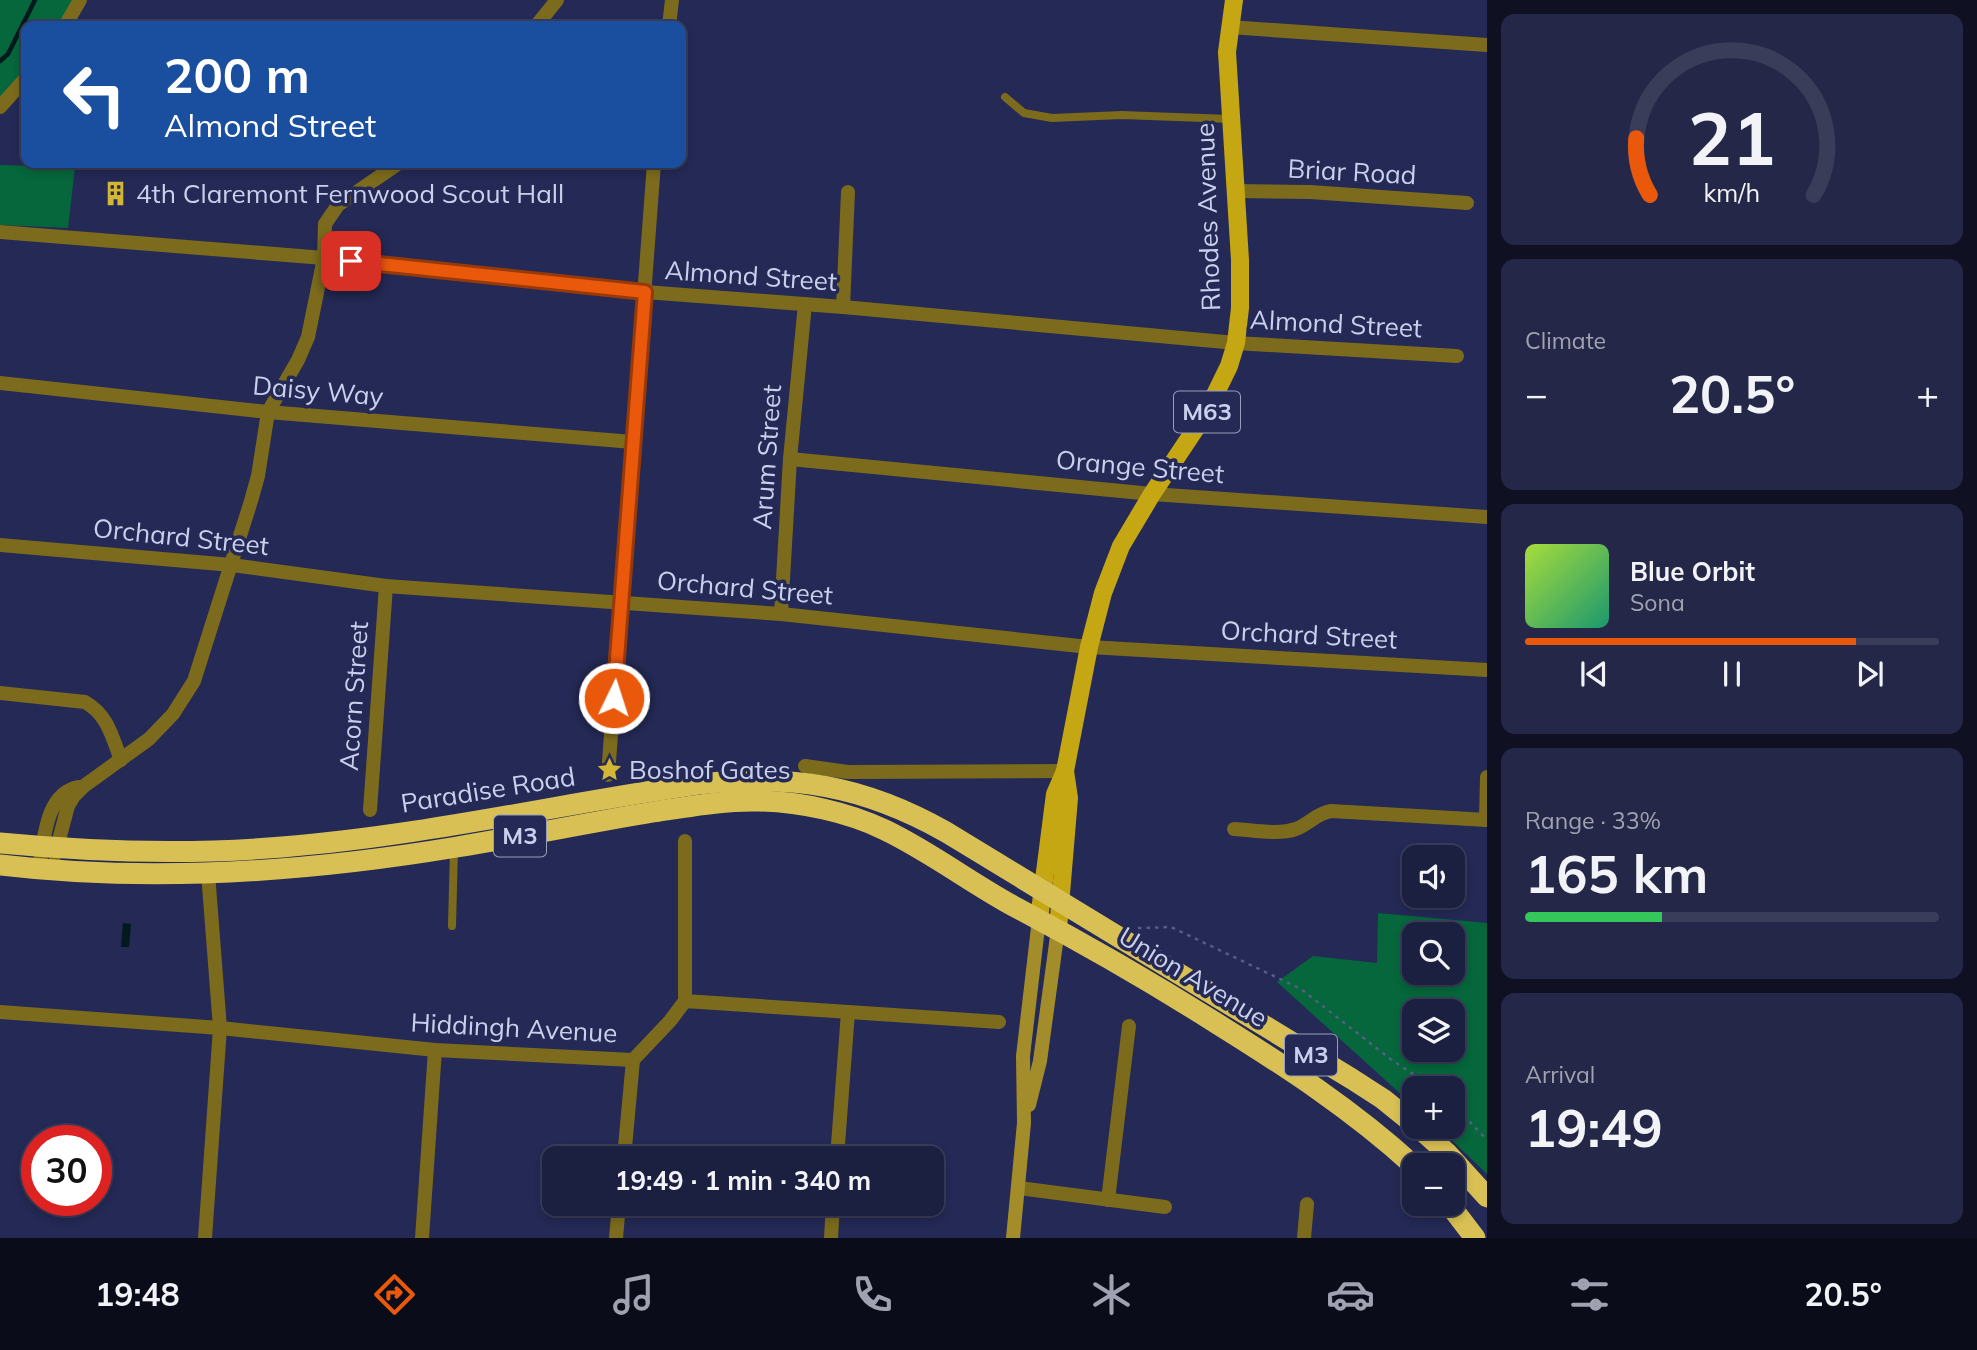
<!DOCTYPE html>
<html lang="en">
<head>
<meta charset="utf-8">
<style>
	body { margin:0; font-family:Mulish,sans-serif; background:#242747; color:#f1f3f6; height:100vh; display:flex; flex-direction:column; font-size:26px; white-space:nowrap }
	* { box-sizing:border-box; margin:0 }
	p { font-size:23px; color:#a0a2b1 }
	.icon { flex:none; width:38px; height:38px; fill:none; stroke:currentColor; stroke-width:2; stroke-linecap:round; stroke-linejoin:round }
	.map { position:relative; flex:1; overflow:hidden }
	.drawer { display:flex; flex-direction:column; gap:14px; padding:14px; background:#0f1123; width:490px }
	.drawer>* { flex:none }
	.banner { position:absolute; left:21px; top:21px; width:665px; height:147px; border-radius:14px; box-shadow:0 4px 10px #0003,0 0 0 2px #393d59; background:#1a4fa0; color:#fff; overflow:hidden }
	.tools { position:absolute; left:1402px; top:845px; display:grid; gap:14px }
	.tools a { display:grid; place-items:center; width:63px; height:63px; border-radius:14px; background:#1b1f40; box-shadow:0 4px 10px #0003,0 0 0 2px #393d59; font-size:35px }
	.speed { position:absolute; left:21px; top:1125px; display:flex; gap:14px; font-size:35px; font-weight:700; text-align:center }
	.speed>* { display:grid; place-content:center; width:91px; height:91px; border-radius:50%; background:#1b1f40; box-shadow:0 4px 10px #0003,0 0 0 2px #393d59; line-height:1 }
	.speed .limit { border:10px solid #d22; background:#fff; color:#111 }
	.pin { position:absolute; display:grid; place-items:center; width:60px; height:60px; color:#fff; margin:-30px; border-radius:14px; box-shadow:0 4px 10px #0006 }
	.me { position:absolute; width:77px; margin:-38px; rotate:4deg; stroke-linejoin:round; filter:drop-shadow(0 0 5px #0008) }
	.turn { display:flex; align-items:center; gap:24px; height:147px; padding:0 28px; font-size:32px }
	.turn .icon { width:91px; height:91px; stroke-width:2.5 }
	.turn b { display:block; font-size:49px; line-height:60px }
	.big { font-size:52px; font-weight:700; line-height:1.1 }
	.drawer .widget { flex:1; display:flex; flex-direction:column; justify-content:center; gap:10px; min-width:0; padding:0 24px; border-radius:14px; background:#242747 }
	.drawer .dial { align-items:center; gap:0 }
	.dial svg { height:182px; overflow:visible; fill:none; stroke:#393d59; stroke-width:7; stroke-linecap:round; text-anchor:middle }
	.dial text { fill:#f1f3f6; stroke:none }
	.song { display:flex; align-items:center; gap:21px }
	.cover { width:84px; height:84px; border-radius:10px; background:linear-gradient(135deg,hsl(80 70% 55%),hsl(160 70% 35%)) }
	.played { height:7px; border-radius:4px; background:linear-gradient(90deg,#ea580c 80%,#393d59 80%) }
	.keys { display:flex; justify-content:space-around; direction:ltr }
	.heat { display:flex; justify-content:space-between; align-items:center; font-size:38px; direction:ltr }
	.charge { height:10px; border-radius:5px; background:linear-gradient(90deg,#34c759 33%,#393d59 0) }
	.trip { position:absolute; left:542px; top:1146px; width:402px; height:70px; border-radius:14px; background:#1b1f40; box-shadow:0 4px 10px #0003,0 0 0 2px #393d59; font-weight:700; line-height:70px; text-align:center }
	.menu { display:flex; height:112px; justify-content:space-around; align-items:center; background:#0b0c1a; color:#a0a2b1 }
	.menu .icon { width:49px; height:49px }
	.menu .selected { color:#ea580c }
	.menu b { font-size:32px; color:#f1f3f6 }
	main { display:flex; flex:1; min-height:0 }
	.map>svg:first-child { display:block }
	.green { fill:#05673b; fill-rule:evenodd }
	.water { fill:#02191e }
	.lines { fill:none; stroke-linecap:round; stroke-linejoin:round }
	.stream { stroke:#02191e; stroke-width:4.5 }
	.path { stroke:#585d84; stroke-width:2.5; stroke-dasharray:3.5 5; stroke-linecap:butt }
	.lane { stroke:#7c6b1c; stroke-width:8 }
	.street { stroke:#7c6b1c; stroke-width:14 }
	.secondary { stroke:#a38d2a; stroke-width:14 }
	.primary { stroke:#c4a713; stroke-width:18 }
	.highway { stroke:#d9c054; stroke-width:21 }
	.route-casing { stroke:#983908; stroke-width:18 }
	.route { stroke:#ea580c; stroke-width:12 }
	.labels { text-anchor:middle; stroke-width:7; stroke-linejoin:round; paint-order:stroke }
	.shield { fill:#242955; stroke:#989ebf; stroke-width:2 }
	.shield-label { font-size:24px; font-weight:bold; fill:#cad0ec }
	.street-label { font-size:26px; fill:#cad0ec; stroke:#242955 }
	.poi-label { font-size:26px; fill:#cad0ec; stroke:#242955; text-anchor:start }
</style>
</head>
<body>
<main>
<div class="map">
<svg width="1487" height="1238" viewBox="0 0 1487 1238">
	<rect width="100%" height="100%" fill="#242955"/>
	<g class="green">
		<polygon points="0,0 75,0 60,26 26,26 26,70 0,99"/>
		<polygon points="0,165 75,167 68,228 0,225"/>
		<path d="M1378,913L1487,923V1174L1438,1127H1452V1088H1414V1106L1277,982L1313,956L1377,963ZM1414,934H1452V973H1414ZM1414,1012H1452V1050H1414Z"/>
	</g>
	<polygon class="water" points="123,923 131,924 129,947 121,947"/>
	<g class="lines">
		<polyline class="stream" points="0,61 8,54 35,0"/>
		<g class="path">
			<polyline points="20,65 26,54"/>
			<polyline points="1138,928 1171,927 1301,989 1389,1058 1434,1088"/>
			<polyline points="1452,1103 1487,1140"/>
		</g>
		<g class="lane">
			<polyline points="1005,97 1024,113 1052,118 1122,115 1230,119"/>
			<polyline points="452,926 454,848"/>
		</g>
		<g class="street">
			<polyline points="65,26 80,0"/>
			<polyline points="536,26 557,0"/>
			<polyline points="669,26 672,0"/>
			<polyline points="1229,27 1487,45"/>
			<polyline points="0,107 26,78"/>
			<polyline points="1235,191 1310,192 1467,203"/>
			<polyline points="0,232 324,258 645,292 843,307 1236,343 1457,356"/>
			<polyline points="843,307 848,192"/>
			<polyline points="0,383 268,412 633,442"/>
			<polyline points="790,459 1152,494 1487,517"/>
			<polyline points="0,545 232,565 386,586 781,614 1089,647 1487,670"/>
			<polyline points="781,614 790,459 805,304"/>
			<path d="M0,693L85,702C108,715 112,737 121,760"/>
			<polyline points="805,766 848,772 1065,771"/>
			<polyline points="608,775 654,163"/>
			<polyline points="370,810 386,586"/>
			<polyline points="1486,820 1487,777"/>
			<path d="M1234,829C1253,830 1278,835 1296,829C1309,824 1317,813 1331,811L1487,820"/>
			<polyline points="55,855 68,806 74,796 84,786 149,739 173,714 194,681 251,501 258,476 268,412 298,360 308,337 324,258 325,224 338,205 399,163"/>
			<path d="M39,869C44,841 45,793 79,787"/>
			<polyline points="685,1001 685,841"/>
			<polyline points="0,1012 220,1028 435,1050 633,1060 670,1021 685,1001 999,1022"/>
			<polyline points="624,1158 633,1060"/>
			<polyline points="837,1158 848,1012"/>
			<polyline points="1019,1188 1165,1207"/>
			<polyline points="1108,1200 1129,1026"/>
			<polyline points="205,1238 220,1028 208,873"/>
			<polyline points="422,1238 435,1050"/>
			<polyline points="616,1238 619,1204"/>
			<polyline points="831,1238 833,1204"/>
			<polyline points="1304,1238 1307,1204"/>
		</g>
		<g class="secondary">
			<polyline points="1029,1105 1040,1061 1058,929"/>
			<polyline points="1013,1238 1024,1123 1023,1056 1039,919"/>
		</g>
		<g class="primary">
			<polyline points="1039,919 1055,794 1065,771 1089,647 1103,593 1121,546 1152,494 1206,413 1229,366 1236,343 1240,308 1240,260 1227,52 1234,0"/>
			<polyline points="1058,929 1069,798 1065,771"/>
		</g>
		<g class="highway">
			<path d="M0,843C94,852 187,855 282,847C422,836 559,804 698,784C792,774 863,785 946,832L1352,1079L1383,1099L1414,1124"/>
			<path d="M0,865C151,883 307,872 457,847C523,836 588,823 653,812C687,807 724,800 759,801C801,802 848,812 885,830C931,852 972,884 1017,908C1085,944 1151,982 1216,1023C1285,1066 1353,1110 1414,1166"/>
			<polyline points="1418,1127 1447,1153 1487,1197"/>
			<polyline points="1449,1204 1475,1238"/>
		</g>
	</g>
	<g class="lines">
		<defs>
			<polyline id="route" points="351,261 645,292 614,698"/>
		</defs>
		<use href="#route" class="route-casing"/>
		<use href="#route" class="route"/>
	</g>
	<defs>
		<symbol id="building-bare" viewBox="-9 -9 18 18"><path d="M-4-6H4V6H1V3H-1V6H-4ZM-2.5-4.3h1.7v1.8h-1.7ZM.8-4.3h1.7v1.8H.8ZM-2.5-1h1.7V.8h-1.7ZM.8-1h1.7V.8H.8Z" fill="#d3b635" stroke="#242955" stroke-width="2.5" paint-order="stroke"/></symbol>
		<symbol id="sight-bare" viewBox="-9 -9 18 18"><path d="M0-6L1.8-2.2L6-1.7L2.9 1.2L3.7 5.4L0 3.3L-3.7 5.4L-2.9 1.2L-6-1.7L-1.8-2.2Z" fill="#d3b635" stroke="#242955" stroke-width="2.5" paint-order="stroke"/></symbol>
	</defs>
	<g fill-rule="evenodd">
		<use href="#building-bare" x="98" y="176" width="35" height="35"/>
		<use href="#sight-bare" x="592" y="752" width="35" height="35"/>
	</g>
	<g class="labels">
		<g class="shield">
			<rect x="1174" y="391.5" width="66" height="41" rx="5"/>
			<rect x="494" y="815.5" width="52" height="41" rx="5"/>
			<rect x="1285" y="1034.5" width="52" height="41" rx="5"/>
		</g>
		<g class="shield-label">
			<text x="1207" y="420">M63</text>
			<text x="520" y="844">M3</text>
			<text x="1311" y="1063">M3</text>
		</g>
		<g class="street-label">
			<text transform="translate(1352 172) rotate(3)" y="9">Briar Road</text>
			<text transform="translate(1208 217) rotate(-92)" y="9">Rhodes Avenue</text>
			<text transform="translate(751 276) rotate(4)" y="9">Almond Street</text>
			<text transform="translate(1336 324) rotate(3)" y="9">Almond Street</text>
			<text transform="translate(318 391) rotate(5)" y="9">Daisy Way</text>
			<text transform="translate(767 457) rotate(-86)" y="9">Arum Street</text>
			<text transform="translate(1140 467) rotate(5)" y="9">Orange Street</text>
			<text transform="translate(181 537) rotate(6)" y="9">Orchard Street</text>
			<text transform="translate(745 588) rotate(5)" y="9">Orchard Street</text>
			<text transform="translate(1309 635) rotate(3)" y="9">Orchard Street</text>
			<text transform="translate(354 696) rotate(-86)" y="9">Acorn Street</text>
			<text transform="translate(488 790) rotate(-9)" y="9">Paradise Road</text>
			<text transform="translate(1193 977) rotate(31)" y="9">Union Avenue</text>
			<text transform="translate(514 1028) rotate(3)" y="9">Hiddingh Avenue</text>
		</g>
		<g class="poi-label">
			<text x="136" y="203">4th Claremont Fernwood Scout Hall</text>
			<text x="629" y="779">Boshof Gates</text>
		</g>
	</g>
</svg>
<div class="tools">
<a><svg class="icon" aria-label="sound" viewBox="0 0 24 24"><path d="M4 9h4l5-4v14l-5-4H4zM17 9q2 3 0 6"/></svg></a>
<a><svg class="icon" aria-label="search" viewBox="0 0 24 24"><circle cx="10" cy="10" r="6"/><path d="M15 15l6 6"/></svg></a>
<a><svg class="icon" aria-label="layers" viewBox="0 0 24 24"><path d="M12 4l9 5-9 5-9-5zM3 14l9 5 9-5"/></svg></a>
<a>+</a>
<a>−</a>
</div>
<div class="speed"><div class="limit">30</div></div>
<div class="pin" style="left:351px;top:261px;background:#d93025"><svg class="icon" aria-label="arrive" viewBox="0 0 24 24"><path d="M6 21V4h12l-3 4 3 4H6"/></svg></div>
<svg class="me" style="left:614px;top:698px" viewBox="-20 -20 40 40"><circle r="17" fill="#ea580c" stroke="#fff" stroke-width="3"/><path d="M0-11L8 9 0 5-8 9z" fill="#fff"/></svg>
<div class="trip">19:49 · 1 min · 340 m</div>
<div class="banner">
<div class="turn"><svg class="icon" aria-label="left" viewBox="0 0 24 24"><path d="M17 20v-9H6M10 6l-5 5 5 5"/></svg><div><b>200 m</b>Almond Street</div></div>
</div>
</div>
<section class="drawer">
<div class="widget dial"><svg viewBox="0 0 100 80">
<path d="M14 69A42 42 0 1 1 86 69"/>
<path d="M14 69A42 42 0 0 1 8 44" stroke="#ea580c"/>
<text x="50" y="56" font-size="32" font-weight="700">21</text>
<text x="50" y="72" font-size="11">km/h</text>
</svg></div>
<div class="widget"><p>Climate</p>
<div class="heat"><a>−</a><b class="big">20.5°</b><a>+</a></div>
</div>
<div class="widget">
<div class="song"><i class="cover"></i><div><b>Blue Orbit</b><p>Sona</p></div></div>
<div class="played"></div>
<div class="keys"><svg class="icon" aria-label="previous" viewBox="0 0 24 24"><path d="M18 5L8 12l10 7zM5 5v14"/></svg><svg class="icon" aria-label="pause" viewBox="0 0 24 24"><path d="M8 5v14M16 5v14"/></svg><svg class="icon" aria-label="next" viewBox="0 0 24 24"><path d="M6 5l10 7-10 7zM19 5v14"/></svg></div>
</div>
<div class="widget"><p>Range · 33%</p><b class="big">165 km</b><div class="charge"></div></div>
<div class="widget"><p>Arrival</p><b class="big">19:49</b></div>
</section>
</main>
<nav class="menu">
<b>19:48</b>
<svg class="icon selected" aria-label="directions" viewBox="0 0 24 24"><path d="M12 3l9 9-9 9-9-9zM9 14v-3h6M13 9l2 2-2 2"/></svg>
<svg class="icon" aria-label="music" viewBox="0 0 24 24"><path d="M9 18V5l10-2v13"/><circle cx="6" cy="18" r="3"/><circle cx="16" cy="16" r="3"/></svg>
<svg class="icon" aria-label="phone" viewBox="0 0 24 24"><path d="M5 4h4l2 5-3 2q2 4 5 5l2-3 5 2v4C11 20 4 13 5 4z"/></svg>
<svg class="icon" aria-label="climate" viewBox="0 0 24 24"><path d="M12 3v18M4 7l16 10M4 17L20 7"/></svg>
<svg class="icon" aria-label="car" viewBox="0 0 24 24"><path d="M5 17H2v-5l4-1 3-4h7l3 4 3 1v5h-3M9 17h6M6 11h13"/><circle cx="7" cy="17" r="2"/><circle cx="17" cy="17" r="2"/></svg>
<svg class="icon" aria-label="filters" viewBox="0 0 24 24"><path d="M4 7h16M4 17h16"/><circle cx="9" cy="7" r="2"/><circle cx="15" cy="17" r="2"/></svg>
<b>20.5°</b>
</nav>
</body>
</html>
